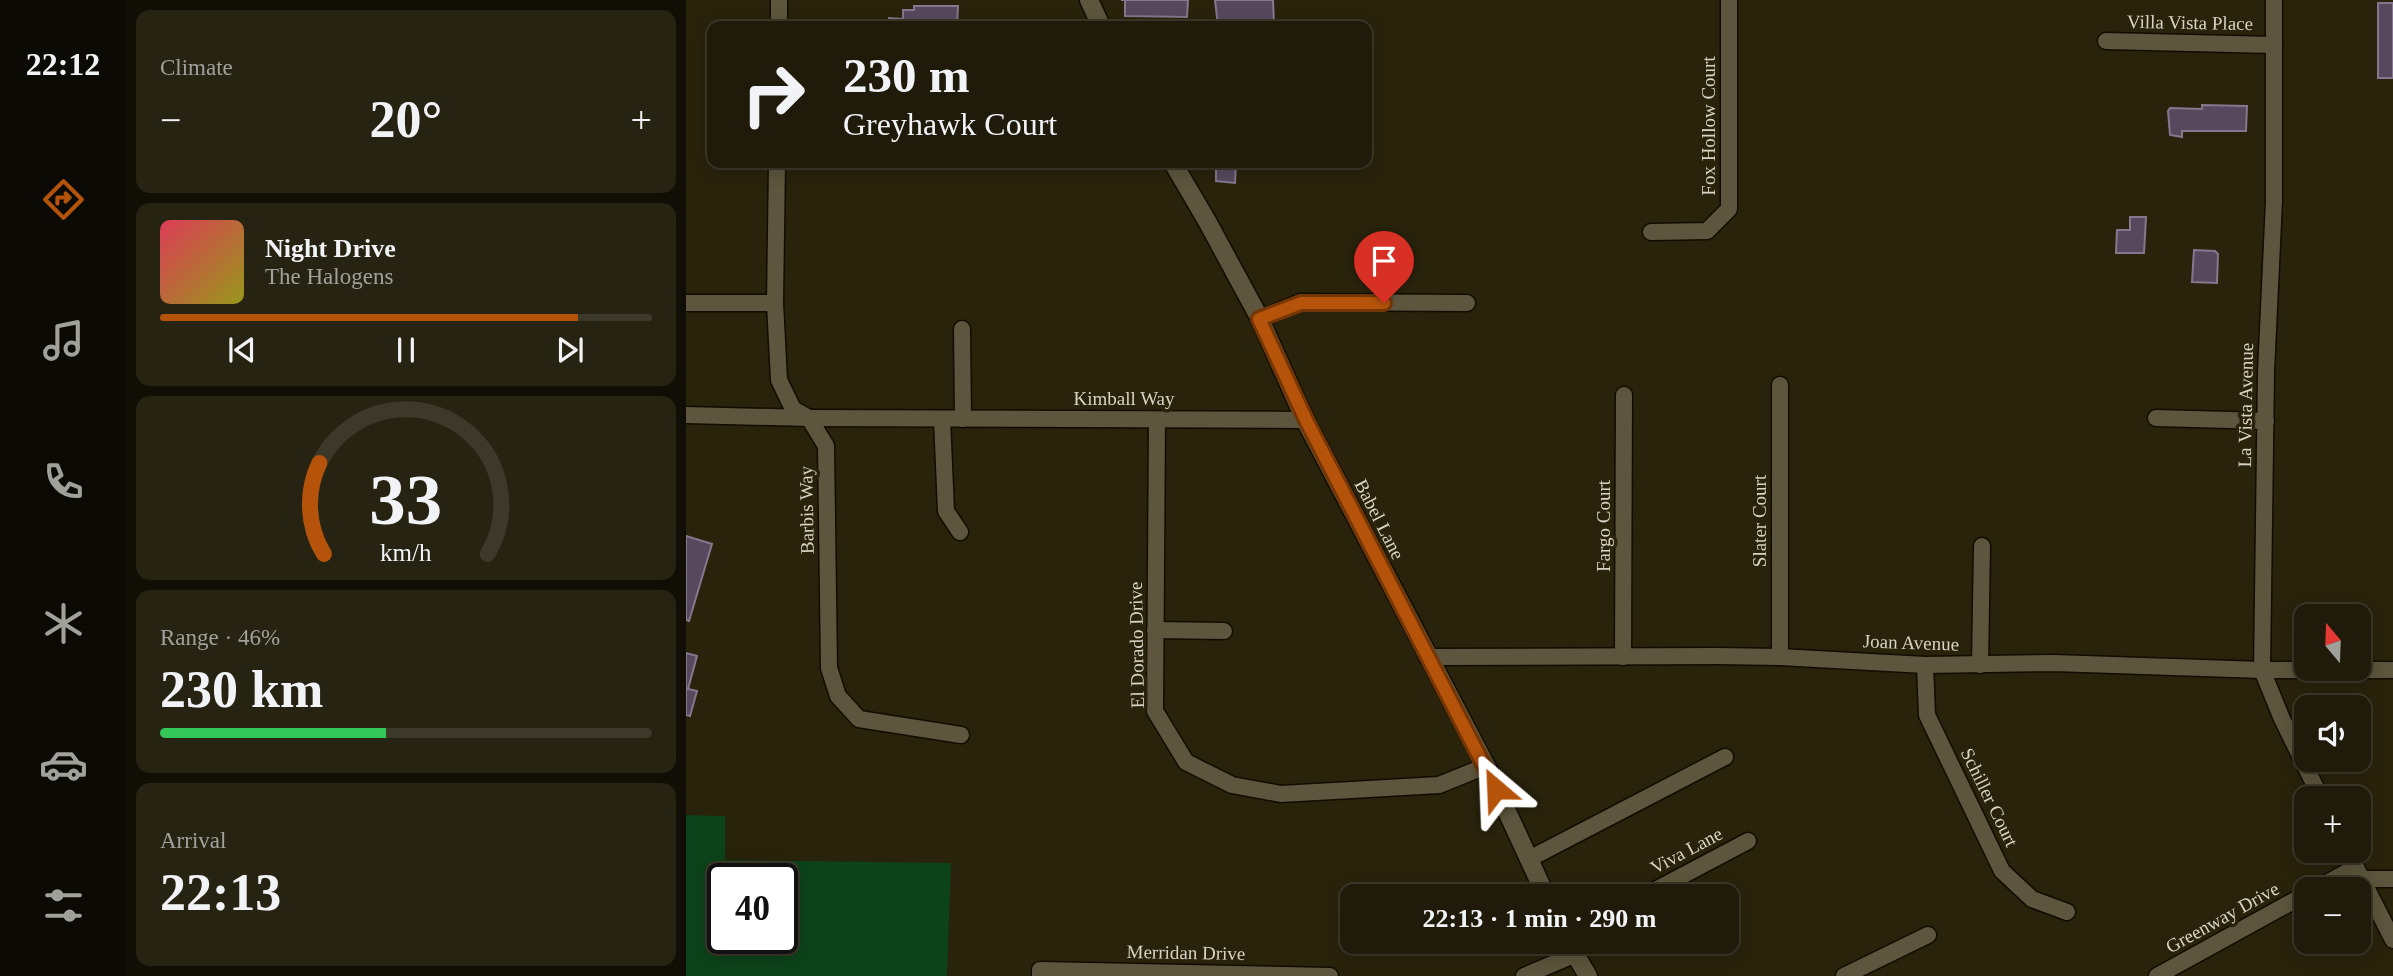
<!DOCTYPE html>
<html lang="en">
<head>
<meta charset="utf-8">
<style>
	body { margin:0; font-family:Georgia,serif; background:#272312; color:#f1f3f6; height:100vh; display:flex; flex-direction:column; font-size:26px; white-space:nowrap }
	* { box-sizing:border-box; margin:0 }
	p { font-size:23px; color:#a1a19c }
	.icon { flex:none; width:38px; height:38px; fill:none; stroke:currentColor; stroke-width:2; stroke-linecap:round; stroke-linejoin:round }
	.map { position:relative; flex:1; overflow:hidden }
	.panel { display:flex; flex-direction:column; gap:10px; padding:10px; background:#110e05; width:560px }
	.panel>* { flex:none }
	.top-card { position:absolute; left:21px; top:21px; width:665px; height:147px; border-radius:14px; box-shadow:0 4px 18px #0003,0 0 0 2px #3c382a; background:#1f1a09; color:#f1f3f6; overflow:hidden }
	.needle { width:46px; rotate:341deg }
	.controls { position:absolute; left:1608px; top:604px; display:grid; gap:14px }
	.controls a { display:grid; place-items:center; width:77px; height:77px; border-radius:14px; background:#1f1a09; box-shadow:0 4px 18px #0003,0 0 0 2px #3c382a; font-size:35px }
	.speed { position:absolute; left:21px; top:863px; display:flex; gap:14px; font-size:35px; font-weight:700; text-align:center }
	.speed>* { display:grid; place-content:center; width:91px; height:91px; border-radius:50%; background:#1f1a09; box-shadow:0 4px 18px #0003,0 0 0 2px #3c382a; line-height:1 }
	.speed .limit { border:4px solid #111; border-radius:10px; background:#fff; color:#111 }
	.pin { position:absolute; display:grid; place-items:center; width:60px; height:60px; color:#fff; margin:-72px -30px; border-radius:50% 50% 50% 0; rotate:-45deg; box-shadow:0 0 7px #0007 }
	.pin .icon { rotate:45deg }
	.me { position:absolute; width:77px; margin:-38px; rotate:334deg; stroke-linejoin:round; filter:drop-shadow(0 0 5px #0008) }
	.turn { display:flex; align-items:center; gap:24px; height:147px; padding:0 21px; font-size:32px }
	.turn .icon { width:91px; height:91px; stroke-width:2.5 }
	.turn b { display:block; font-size:49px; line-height:60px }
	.big { font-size:52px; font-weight:800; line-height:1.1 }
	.panel .card { flex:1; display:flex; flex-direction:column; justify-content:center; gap:10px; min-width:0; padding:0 24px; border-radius:14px; background:#272312 }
	.panel .dial { align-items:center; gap:0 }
	.dial svg { height:182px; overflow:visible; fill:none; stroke:#3c382a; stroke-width:7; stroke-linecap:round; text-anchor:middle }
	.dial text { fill:#f1f3f6; stroke:none }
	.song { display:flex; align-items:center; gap:21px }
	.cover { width:84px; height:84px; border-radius:10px; background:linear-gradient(135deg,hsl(350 70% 55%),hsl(60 70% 35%)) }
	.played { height:7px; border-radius:4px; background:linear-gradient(90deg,#b45309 85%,#3c382a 85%) }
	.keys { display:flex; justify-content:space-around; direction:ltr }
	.heat { display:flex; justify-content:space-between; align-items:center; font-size:38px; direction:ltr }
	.charge { height:10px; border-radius:5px; background:linear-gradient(90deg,#34c759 46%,#3c382a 0) }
	.trip { position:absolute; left:654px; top:884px; width:399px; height:70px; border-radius:14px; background:#1f1a09; box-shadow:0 4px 18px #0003,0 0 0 2px #3c382a; font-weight:800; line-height:70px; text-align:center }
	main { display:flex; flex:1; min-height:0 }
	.menu { display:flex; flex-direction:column; width:126px; justify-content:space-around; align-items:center; background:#0c0a04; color:#a1a19c }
	.menu .icon { width:49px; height:49px }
	.menu .selected { color:#b45309 }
	.menu b { font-size:32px; color:#f1f3f6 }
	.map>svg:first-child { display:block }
	.green { fill:#0c431a; fill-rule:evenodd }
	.building { fill:#56495e; stroke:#85788e; stroke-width:2 }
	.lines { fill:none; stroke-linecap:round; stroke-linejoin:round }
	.minor-casing { stroke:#120c00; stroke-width:19 }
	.tertiary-casing { stroke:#120c00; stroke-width:21 }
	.minor { stroke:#5d553d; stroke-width:16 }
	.tertiary { stroke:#5d553d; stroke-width:18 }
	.route-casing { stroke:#753606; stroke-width:18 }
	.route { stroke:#b45309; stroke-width:12 }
	.labels { text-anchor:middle; stroke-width:7; stroke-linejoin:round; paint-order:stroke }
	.street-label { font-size:19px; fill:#d7d3c5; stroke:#29230c }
</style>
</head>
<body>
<main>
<nav class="menu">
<b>22:12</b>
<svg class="icon selected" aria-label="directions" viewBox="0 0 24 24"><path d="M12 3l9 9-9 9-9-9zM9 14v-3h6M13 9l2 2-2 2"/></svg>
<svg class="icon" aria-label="music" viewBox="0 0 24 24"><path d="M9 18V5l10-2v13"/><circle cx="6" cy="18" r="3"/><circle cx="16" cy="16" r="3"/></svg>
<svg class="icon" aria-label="phone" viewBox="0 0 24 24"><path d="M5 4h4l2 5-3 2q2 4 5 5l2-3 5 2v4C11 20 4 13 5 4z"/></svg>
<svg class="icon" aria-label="climate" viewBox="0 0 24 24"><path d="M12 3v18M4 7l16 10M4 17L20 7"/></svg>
<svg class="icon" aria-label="car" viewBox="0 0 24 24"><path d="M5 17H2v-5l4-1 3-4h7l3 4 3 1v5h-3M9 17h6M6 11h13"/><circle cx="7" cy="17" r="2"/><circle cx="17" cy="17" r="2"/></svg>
<svg class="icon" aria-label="filters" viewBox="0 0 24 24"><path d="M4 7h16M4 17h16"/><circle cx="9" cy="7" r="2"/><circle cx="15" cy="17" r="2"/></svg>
</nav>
<section class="panel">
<div class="card"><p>Climate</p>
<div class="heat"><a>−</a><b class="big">20°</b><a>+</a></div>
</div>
<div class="card">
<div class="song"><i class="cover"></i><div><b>Night Drive</b><p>The Halogens</p></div></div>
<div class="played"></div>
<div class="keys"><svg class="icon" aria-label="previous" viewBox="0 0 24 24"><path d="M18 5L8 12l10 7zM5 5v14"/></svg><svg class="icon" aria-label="pause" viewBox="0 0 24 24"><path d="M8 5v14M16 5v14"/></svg><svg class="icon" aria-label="next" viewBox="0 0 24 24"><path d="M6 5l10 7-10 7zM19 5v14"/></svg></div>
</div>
<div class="card dial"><svg viewBox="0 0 100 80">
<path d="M14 69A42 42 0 1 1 86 69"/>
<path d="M14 69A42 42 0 0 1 12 29" stroke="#b45309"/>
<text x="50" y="56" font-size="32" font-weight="700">33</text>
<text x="50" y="72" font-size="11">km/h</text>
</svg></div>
<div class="card"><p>Range · 46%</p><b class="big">230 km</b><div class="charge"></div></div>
<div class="card"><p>Arrival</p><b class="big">22:13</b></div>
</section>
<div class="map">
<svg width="1707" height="976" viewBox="0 0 1707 976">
	<rect width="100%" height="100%" fill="#29230c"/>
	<path class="green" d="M0,815L39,816V860L265,863L261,976H0ZM37,878H96V938H37Z"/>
	<g class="building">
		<polygon points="435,0 502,0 501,17 439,16 439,0"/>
		<polygon points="529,0 587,0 588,24 553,22 553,26 532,26"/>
		<rect x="1692" y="3" width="15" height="75"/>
		<polygon points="228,6 272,6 271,26 203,26 203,18 217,19 217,10 228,10"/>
		<polygon points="1516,105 1561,106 1560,131 1496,131 1496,137 1484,135 1482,111 1484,108 1516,109"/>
		<polygon points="530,163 550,163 549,183 530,181"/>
		<polygon points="1444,217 1460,217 1458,253 1430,253 1431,230 1444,230"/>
		<polygon points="1508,250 1529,251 1532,254 1531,283 1506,282"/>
		<polygon points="0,536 26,544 3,621 0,620"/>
		<polygon points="0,653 11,656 2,689 11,691 4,716 0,715"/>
	</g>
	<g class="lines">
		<defs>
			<g id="minor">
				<polyline points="1588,0 1588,201 1580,372 1576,670 1596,719 1635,798"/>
				<polyline points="93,26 93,0"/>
				<polyline points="1420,41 1588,45"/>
				<polyline points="91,163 89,303 93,380 107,409 123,418 140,446 143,668 152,696 173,719 275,735"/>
				<polyline points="965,232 1021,231 1043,209 1043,0"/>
				<polyline points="0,303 89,303"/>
				<polyline points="574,319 615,302 781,303"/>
				<polyline points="276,329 277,419"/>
				<polyline points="1094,385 1094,657"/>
				<polyline points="0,415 123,418 619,420"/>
				<polyline points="1470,418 1580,421"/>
				<polyline points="256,419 260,511 274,532"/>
				<polyline points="471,420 469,711 500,762 546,785 595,794 753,785 800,766"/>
				<polyline points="469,630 538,631"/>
				<polyline points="741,657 1032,656 1094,657 1239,665 1368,663 1576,670 1707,670"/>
				<polyline points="937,657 938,395"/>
				<polyline points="1239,665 1241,715 1316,871 1346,899 1381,912"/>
				<polyline points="1294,665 1296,546"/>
				<polyline points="1661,850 1707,940"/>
				<polyline points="843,859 1039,757"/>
				<polyline points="1676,879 1707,879"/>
				<polyline points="1630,889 1670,867"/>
				<polyline points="958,896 1062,841"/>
				<polyline points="354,976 354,970 644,976"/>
				<polyline points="838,976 890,954"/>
				<polyline points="1158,976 1242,935"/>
				<polyline points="1471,976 1620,894"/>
			</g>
			<g id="tertiary">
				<polyline points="403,0 415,26"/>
				<polyline points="487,163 521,221 574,319 619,420 800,766 860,896"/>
				<polyline points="882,942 902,976"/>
			</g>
		</defs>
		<use href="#minor" class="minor-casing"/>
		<use href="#tertiary" class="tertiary-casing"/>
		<use href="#minor" class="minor"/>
		<use href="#tertiary" class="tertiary"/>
	</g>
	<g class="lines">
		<defs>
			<polyline id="route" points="698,303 615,303 573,319 620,420 810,789"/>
		</defs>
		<use href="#route" class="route-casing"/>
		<use href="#route" class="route"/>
	</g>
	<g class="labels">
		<g class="street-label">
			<text transform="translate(1504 22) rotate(1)" y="7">Villa Vista Place</text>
			<text transform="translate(1022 126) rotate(-90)" y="7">Fox Hollow Court</text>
			<text x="438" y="405">Kimball Way</text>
			<text transform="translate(1559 405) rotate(-89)" y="7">La Vista Avenue</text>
			<text transform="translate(120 510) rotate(-91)" y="7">Barbis Way</text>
			<text transform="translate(694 519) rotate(63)" y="7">Babel Lane</text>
			<text transform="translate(1073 521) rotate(-90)" y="7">Slater Court</text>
			<text transform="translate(917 526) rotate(-90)" y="7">Fargo Court</text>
			<text transform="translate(1225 642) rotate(2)" y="7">Joan Avenue</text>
			<text transform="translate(450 645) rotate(-91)" y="7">El Dorado Drive</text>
			<text transform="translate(1304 797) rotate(64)" y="7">Schiller Court</text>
			<text transform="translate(1000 850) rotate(-28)" y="7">Viva Lane</text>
			<text transform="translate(1536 917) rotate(-29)" y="7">Greenway Drive</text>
			<text transform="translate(500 952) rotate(1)" y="7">Merridan Drive</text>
		</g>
	</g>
</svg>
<div class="controls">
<a><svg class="needle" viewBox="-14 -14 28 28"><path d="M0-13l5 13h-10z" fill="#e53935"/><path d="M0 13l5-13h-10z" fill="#a1a19c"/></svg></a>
<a><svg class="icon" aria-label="sound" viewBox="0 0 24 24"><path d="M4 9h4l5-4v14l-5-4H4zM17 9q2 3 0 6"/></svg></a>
<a>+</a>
<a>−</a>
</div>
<div class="speed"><div class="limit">40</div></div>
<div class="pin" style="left:698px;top:303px;background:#d93025"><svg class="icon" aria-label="arrive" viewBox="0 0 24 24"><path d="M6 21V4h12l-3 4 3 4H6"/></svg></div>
<svg class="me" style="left:810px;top:789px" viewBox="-20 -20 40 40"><path d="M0-17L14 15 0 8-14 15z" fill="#b45309" stroke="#fff" stroke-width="4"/></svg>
<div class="trip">22:13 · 1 min · 290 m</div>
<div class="top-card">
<div class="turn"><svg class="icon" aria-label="right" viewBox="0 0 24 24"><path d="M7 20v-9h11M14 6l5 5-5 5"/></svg><div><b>230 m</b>Greyhawk Court</div></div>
</div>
</div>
</main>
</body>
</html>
